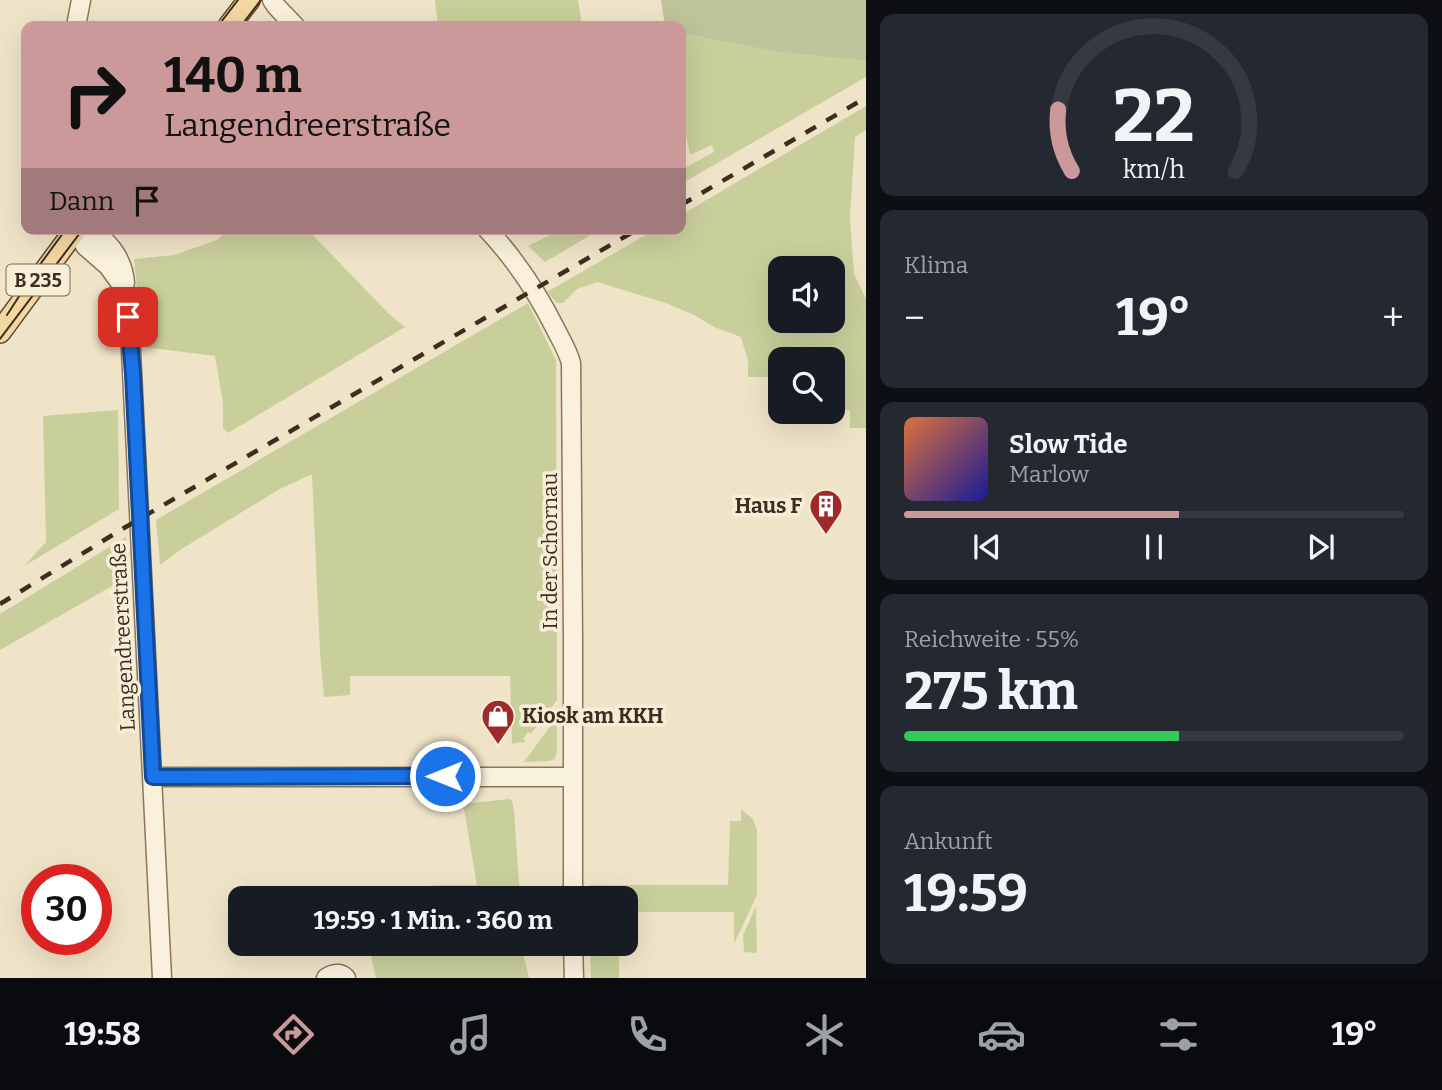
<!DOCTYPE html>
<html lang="de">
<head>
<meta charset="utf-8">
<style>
	body { margin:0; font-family:Bitter,serif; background:#242831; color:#f1f3f6; height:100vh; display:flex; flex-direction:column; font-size:26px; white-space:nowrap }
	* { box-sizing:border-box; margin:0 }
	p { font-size:23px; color:#9ea1a6 }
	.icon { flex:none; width:38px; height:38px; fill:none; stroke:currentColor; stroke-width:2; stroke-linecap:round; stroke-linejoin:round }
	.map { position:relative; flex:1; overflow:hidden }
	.panel { display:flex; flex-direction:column; gap:14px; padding:14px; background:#0d0f14; width:576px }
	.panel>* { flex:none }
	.guide { position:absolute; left:21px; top:21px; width:665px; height:214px; border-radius:14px; box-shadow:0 7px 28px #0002; background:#cc999b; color:#111; overflow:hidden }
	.fabs { position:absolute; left:768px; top:256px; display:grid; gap:14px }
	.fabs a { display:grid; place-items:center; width:77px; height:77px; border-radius:14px; background:#171b24; box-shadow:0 7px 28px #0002; font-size:35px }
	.speed { position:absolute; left:21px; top:864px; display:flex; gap:14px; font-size:35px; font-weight:700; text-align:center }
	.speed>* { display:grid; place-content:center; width:91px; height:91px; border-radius:50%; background:#171b24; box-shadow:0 7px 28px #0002; line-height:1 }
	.speed .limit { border:10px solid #d22; background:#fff; color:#111 }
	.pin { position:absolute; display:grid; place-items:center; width:60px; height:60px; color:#fff; margin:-30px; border-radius:14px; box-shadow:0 4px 10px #0006 }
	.me { position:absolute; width:77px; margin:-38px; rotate:270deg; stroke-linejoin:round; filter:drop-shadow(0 0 5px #0008) }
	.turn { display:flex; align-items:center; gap:24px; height:147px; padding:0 28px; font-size:32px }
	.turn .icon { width:91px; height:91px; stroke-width:2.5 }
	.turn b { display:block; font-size:49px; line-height:60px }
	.then { display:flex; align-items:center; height:66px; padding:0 28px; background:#0003; gap:14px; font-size:26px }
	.big { font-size:52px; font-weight:700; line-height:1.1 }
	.panel .tile { flex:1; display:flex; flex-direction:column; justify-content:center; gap:10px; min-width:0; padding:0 24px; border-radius:14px; background:#242831 }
	.panel .dial { align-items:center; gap:0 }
	.dial svg { height:182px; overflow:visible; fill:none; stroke:#363941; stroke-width:7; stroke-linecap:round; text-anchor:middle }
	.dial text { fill:#f1f3f6; stroke:none }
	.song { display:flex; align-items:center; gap:21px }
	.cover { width:84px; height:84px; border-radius:10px; background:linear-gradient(135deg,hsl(20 70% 55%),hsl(240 70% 35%)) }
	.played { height:7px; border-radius:4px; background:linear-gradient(90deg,#cc999b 55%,#363941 55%) }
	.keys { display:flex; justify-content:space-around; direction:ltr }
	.heat { display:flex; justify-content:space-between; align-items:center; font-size:38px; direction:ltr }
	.charge { height:10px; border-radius:5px; background:linear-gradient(90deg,#34c759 55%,#363941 0) }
	.trip { position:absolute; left:228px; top:886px; width:410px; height:70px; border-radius:14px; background:#171b24; box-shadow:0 7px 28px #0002; font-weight:700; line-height:70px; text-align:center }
	.menu { display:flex; height:112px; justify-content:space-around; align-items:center; background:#090b0e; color:#9ea1a6 }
	.menu .icon { width:49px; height:49px }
	.menu .active { color:#cc999b }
	.menu b { font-size:32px; color:#f1f3f6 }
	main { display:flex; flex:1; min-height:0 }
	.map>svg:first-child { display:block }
	.green { fill:#c9cf9b; fill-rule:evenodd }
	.cemetery { fill:#bfc49a }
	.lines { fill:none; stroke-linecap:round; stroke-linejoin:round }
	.minor-casing { stroke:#8d765c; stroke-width:21 }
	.major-casing { stroke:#5b4430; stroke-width:24 }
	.minor { stroke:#faf1dc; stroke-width:18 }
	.major { stroke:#f3d9a0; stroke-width:21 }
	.tram { stroke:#3d2e20; stroke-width:2 }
	.rail { stroke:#3d2e20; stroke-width:4.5; stroke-dasharray:12 12; stroke-linecap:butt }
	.route-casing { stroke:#114b97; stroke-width:18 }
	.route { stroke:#1a73e8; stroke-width:12 }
	.labels { text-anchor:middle; stroke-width:7; stroke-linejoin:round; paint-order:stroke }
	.shield { fill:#f7eed8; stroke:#756857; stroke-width:2 }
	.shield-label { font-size:19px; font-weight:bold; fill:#3d2e20 }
	.poi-label { font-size:21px; font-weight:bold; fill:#3d2e20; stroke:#f7eed8; text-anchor:end }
	.street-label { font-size:21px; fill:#3d2e20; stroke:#f7eed8 }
</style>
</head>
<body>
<main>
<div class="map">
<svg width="867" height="978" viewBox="0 0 867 978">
	<rect width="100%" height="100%" fill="#f0e4c8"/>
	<g class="green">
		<polygon points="435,0 578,0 582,26 438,26"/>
		<polygon points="689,35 778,52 866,61 866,77 681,184 681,170 714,152 712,145 690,155 681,109 681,37"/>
		<path d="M866,106V130L855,137L850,218L854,274L866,299V428H850V410H833V359H780V381H772L771,377H748V361L741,337L714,327L694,315L666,303L597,282L577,289L563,303H557L547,292L656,229H681V215ZM780,268H833V320H780Z"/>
		<polygon points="229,229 307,229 388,313 405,327 228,433 223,428 223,404 215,356 143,347 134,259 174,255 217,240"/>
		<polygon points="562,229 601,229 545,262 528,246"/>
		<polygon points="528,303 556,360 557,700 531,734 528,732 523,739 525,741 524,743 521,742 512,744 510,676 350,676 350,695 324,697 320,654 312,474 278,490 180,550 160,565 156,520"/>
		<polygon points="578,369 582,369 582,562 580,562"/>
		<polygon points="118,410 119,509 24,566 46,542 43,416"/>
		<polygon points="126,537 128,577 0,650 0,614"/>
		<polygon points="557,717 557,751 555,759 549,761 524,762"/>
		<polygon points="509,799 512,801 514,811 520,898 391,898 389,889 440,885 477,885 463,804"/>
		<polygon points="741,809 753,819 757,830 757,895 734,944 734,912 625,912 625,898 590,898 590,885 728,885 730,821 741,821"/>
		<polygon points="756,906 757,953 744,952 743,935"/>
		<polygon points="368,943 523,943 524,957 529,978 376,978"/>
		<polygon points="590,943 619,943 619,978 591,978"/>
	</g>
	<polygon class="cemetery" points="661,0 866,0 866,61 778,52 689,35 681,37 681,26 665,26"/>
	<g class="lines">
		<defs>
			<g id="minor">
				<polyline points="272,0 276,6 295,26"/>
				<polyline points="76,26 81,0"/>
				<polyline points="77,229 85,246 108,266 121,284 126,302 130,331 162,978"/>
				<path d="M80,229C85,231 92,232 96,235C113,244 124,265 125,283"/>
				<path d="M487,229C515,259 537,292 555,328C561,340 568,351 571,363L573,640V898"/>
				<polyline points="153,777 572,777"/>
				<polyline points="573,943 574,978"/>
				<path d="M326,978C333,973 340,972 346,978"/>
			</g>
			<g id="major">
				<polyline points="229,26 249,0"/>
				<polyline points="0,332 76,229"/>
			</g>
		</defs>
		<use href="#minor" class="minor-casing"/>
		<use href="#major" class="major-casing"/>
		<use href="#minor" class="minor"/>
		<use href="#major" class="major"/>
		<g class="tram">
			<polyline points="218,26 238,0"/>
			<polyline points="241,26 261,0"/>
			<polyline points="7,315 36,270 66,229"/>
			<polyline points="0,339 83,229"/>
		</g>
		<g class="rail">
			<polyline points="681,205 867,97"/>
			<polyline points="0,604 124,528 638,229"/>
		</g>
	</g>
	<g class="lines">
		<defs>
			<polyline id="route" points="128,317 133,374 153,777 445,776"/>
		</defs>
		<use href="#route" class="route-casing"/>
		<use href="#route" class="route"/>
	</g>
	<defs>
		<symbol id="building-pin" viewBox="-11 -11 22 30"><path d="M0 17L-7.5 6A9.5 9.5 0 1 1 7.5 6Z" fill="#9e2a2b" stroke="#f7eed8"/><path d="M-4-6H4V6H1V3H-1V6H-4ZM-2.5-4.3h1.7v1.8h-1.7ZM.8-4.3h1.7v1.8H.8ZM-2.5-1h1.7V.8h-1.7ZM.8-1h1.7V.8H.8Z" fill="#fff"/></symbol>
		<symbol id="shop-pin" viewBox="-11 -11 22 30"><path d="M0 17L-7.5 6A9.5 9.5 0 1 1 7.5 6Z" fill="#9e2a2b" stroke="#f7eed8"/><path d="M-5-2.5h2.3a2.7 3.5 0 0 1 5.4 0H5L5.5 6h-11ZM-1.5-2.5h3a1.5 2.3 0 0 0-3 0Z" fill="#fff"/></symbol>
	</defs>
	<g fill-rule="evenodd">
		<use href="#building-pin" x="807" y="487" width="38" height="52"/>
		<use href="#shop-pin" x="479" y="697" width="38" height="52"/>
	</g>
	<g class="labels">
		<rect class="shield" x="6.5" y="264.5" width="63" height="31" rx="5"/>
		<g class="shield-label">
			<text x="38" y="287">B 235</text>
		</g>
		<g class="poi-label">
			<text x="802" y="513">Haus F</text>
			<text x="522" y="723" text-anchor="start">Kiosk am KKH</text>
		</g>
		<g class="street-label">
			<text transform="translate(550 551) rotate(-90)" y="7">In der Schornau</text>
			<text transform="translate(123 637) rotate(-93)" y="7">Langendreerstraße</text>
		</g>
	</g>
</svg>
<div class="fabs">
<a><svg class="icon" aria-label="sound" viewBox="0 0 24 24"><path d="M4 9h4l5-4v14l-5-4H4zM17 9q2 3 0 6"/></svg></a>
<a><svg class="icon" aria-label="search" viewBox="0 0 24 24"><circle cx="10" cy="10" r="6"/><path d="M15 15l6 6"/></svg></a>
</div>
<div class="speed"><div class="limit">30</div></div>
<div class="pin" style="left:128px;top:317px;background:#d93025"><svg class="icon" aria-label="arrive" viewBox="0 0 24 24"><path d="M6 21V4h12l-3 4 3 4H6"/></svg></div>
<svg class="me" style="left:445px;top:776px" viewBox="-20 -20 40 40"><circle r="17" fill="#1a73e8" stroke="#fff" stroke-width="3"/><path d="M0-11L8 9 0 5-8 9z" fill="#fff"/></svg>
<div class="trip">19:59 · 1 Min. · 360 m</div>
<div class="guide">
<div class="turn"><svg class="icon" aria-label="right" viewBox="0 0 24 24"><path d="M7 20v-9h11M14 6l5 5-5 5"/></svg><div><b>140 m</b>Langendreerstraße</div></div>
<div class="then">Dann<svg class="icon" aria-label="arrive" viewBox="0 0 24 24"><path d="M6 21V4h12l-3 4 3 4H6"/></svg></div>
</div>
</div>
<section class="panel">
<div class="tile dial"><svg viewBox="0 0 100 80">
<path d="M14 69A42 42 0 1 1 86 69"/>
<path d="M14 69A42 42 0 0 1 8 42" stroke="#cc999b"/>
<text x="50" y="56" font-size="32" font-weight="700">22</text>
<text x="50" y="72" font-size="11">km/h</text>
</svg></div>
<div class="tile"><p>Klima</p>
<div class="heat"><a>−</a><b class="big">19°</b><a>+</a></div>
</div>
<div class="tile">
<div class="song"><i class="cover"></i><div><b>Slow Tide</b><p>Marlow</p></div></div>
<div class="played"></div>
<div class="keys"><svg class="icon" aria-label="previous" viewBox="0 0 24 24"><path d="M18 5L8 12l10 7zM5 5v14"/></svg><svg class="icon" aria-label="pause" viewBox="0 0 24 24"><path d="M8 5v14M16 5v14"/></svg><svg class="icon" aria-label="next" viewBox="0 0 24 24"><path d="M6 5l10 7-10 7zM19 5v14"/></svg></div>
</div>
<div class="tile"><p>Reichweite · 55%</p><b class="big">275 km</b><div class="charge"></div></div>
<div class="tile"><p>Ankunft</p><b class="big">19:59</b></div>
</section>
</main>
<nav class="menu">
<b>19:58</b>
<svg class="icon active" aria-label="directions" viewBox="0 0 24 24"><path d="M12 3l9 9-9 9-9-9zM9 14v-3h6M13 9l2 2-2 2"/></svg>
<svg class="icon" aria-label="music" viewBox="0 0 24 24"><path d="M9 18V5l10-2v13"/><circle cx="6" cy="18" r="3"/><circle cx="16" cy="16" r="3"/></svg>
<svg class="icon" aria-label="phone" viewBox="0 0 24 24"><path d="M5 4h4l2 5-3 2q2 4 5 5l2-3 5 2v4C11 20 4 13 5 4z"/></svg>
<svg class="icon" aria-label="climate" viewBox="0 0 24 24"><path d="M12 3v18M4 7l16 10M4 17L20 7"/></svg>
<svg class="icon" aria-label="car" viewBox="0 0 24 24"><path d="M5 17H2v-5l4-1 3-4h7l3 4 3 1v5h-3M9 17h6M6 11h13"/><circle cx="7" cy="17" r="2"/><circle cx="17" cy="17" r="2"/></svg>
<svg class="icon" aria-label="filters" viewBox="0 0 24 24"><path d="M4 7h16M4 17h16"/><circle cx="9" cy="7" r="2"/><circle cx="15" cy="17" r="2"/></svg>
<b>19°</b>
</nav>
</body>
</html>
